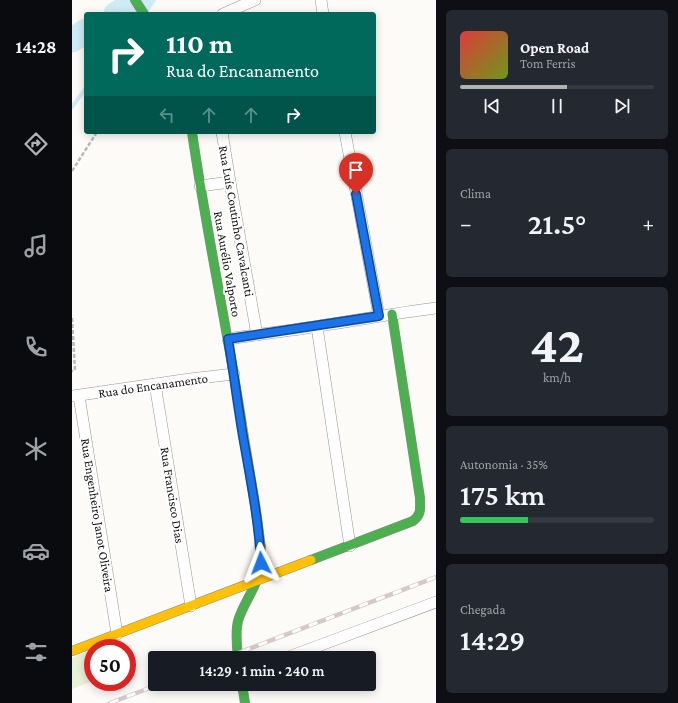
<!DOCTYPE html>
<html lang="pt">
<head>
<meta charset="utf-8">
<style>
	body { margin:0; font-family:"Crimson Pro",serif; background:#242831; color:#f1f3f6; height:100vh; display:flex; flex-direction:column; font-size:15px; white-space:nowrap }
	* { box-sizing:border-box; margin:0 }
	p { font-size:13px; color:#9ea1a6 }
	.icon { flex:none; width:22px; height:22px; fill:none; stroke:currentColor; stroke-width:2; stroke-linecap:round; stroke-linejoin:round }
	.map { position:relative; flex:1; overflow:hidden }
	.side { display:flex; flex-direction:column; gap:10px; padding:10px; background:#0d0f14; width:242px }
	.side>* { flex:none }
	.guide { position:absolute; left:12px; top:12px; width:292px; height:122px; border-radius:4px; box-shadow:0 2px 10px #0003; background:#00695c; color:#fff; overflow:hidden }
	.speed { position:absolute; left:12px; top:639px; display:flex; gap:8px; font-size:20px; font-weight:700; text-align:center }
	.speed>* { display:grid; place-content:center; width:52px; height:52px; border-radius:50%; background:#171b24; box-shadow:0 2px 10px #0003; line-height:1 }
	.speed .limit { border:6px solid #d22; background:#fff; color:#111 }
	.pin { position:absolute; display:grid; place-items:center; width:34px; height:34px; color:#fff; margin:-41px -17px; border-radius:50% 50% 50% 0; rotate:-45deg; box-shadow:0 0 4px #0007 }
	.pin .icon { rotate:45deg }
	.me { position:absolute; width:44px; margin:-22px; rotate:357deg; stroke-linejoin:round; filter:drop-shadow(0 0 3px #0008) }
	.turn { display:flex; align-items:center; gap:14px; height:84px; padding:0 16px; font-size:18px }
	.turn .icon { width:52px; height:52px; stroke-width:2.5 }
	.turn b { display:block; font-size:28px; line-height:34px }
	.lanes { display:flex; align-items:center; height:38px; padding:0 16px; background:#0003; justify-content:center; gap:20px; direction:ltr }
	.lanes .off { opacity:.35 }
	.big { font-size:30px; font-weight:600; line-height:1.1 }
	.side .tile { flex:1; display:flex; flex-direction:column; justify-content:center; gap:6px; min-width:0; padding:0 14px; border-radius:6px; background:#242831 }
	.side .dial { align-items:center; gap:0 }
	.dial b { font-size:52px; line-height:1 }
	.song { display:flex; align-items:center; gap:12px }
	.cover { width:48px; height:48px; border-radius:6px; background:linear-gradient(135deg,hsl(0 70% 55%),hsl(80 70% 35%)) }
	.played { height:4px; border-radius:2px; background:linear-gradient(90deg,#b2b2b3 55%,#363941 55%) }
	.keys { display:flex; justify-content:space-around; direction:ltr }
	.heat { display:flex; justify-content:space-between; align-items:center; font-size:22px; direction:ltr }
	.charge { height:6px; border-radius:3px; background:linear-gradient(90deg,#34c759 35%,#363941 0) }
	.trip { position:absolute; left:76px; top:651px; width:228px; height:40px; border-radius:4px; background:#171b24; box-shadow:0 2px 10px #0003; font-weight:600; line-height:40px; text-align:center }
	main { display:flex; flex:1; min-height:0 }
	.tabs { display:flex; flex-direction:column; width:72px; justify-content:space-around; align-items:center; background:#090b0e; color:#9ea1a6 }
	.tabs .icon { width:28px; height:28px }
	.tabs .active { color:#b2b2b3 }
	.tabs b { font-size:18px; color:#f1f3f6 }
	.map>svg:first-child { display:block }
	.green { fill:#e9f1d8 }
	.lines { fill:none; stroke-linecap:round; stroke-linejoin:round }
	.stream { stroke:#cfebf5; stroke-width:4 }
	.river { stroke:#cfebf5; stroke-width:25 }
	.street-casing { stroke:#979695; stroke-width:12 }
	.fast-casing { stroke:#8e8d8b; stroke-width:10 }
	.slow-casing { stroke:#8e8d8b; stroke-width:10 }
	.path { stroke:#b9b9b8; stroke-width:2.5; stroke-dasharray:4 2; stroke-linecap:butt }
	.street { stroke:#fffefe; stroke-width:11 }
	.fast { stroke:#4caf50; stroke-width:9 }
	.slow { stroke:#ffc107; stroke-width:9 }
	.rail-casing { stroke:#d8c7c8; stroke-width:4.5 }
	.rail { stroke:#fff; stroke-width:3; stroke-dasharray:9; stroke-linecap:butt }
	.route-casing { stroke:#114b97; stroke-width:10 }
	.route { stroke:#1a73e8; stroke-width:7 }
	.labels { text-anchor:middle; stroke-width:4; stroke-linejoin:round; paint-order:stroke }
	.street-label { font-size:13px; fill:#111; stroke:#fff }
</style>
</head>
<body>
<main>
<nav class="tabs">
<b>14:28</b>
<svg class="icon active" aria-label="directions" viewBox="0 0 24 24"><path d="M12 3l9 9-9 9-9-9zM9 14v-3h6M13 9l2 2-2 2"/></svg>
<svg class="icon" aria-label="music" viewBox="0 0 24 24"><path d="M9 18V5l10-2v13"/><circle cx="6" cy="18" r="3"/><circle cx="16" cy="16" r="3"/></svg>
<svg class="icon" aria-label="phone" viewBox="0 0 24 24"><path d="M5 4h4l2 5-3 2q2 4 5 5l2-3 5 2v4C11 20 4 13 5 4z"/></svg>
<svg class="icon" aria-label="climate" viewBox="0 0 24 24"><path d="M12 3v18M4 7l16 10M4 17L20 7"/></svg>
<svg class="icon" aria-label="car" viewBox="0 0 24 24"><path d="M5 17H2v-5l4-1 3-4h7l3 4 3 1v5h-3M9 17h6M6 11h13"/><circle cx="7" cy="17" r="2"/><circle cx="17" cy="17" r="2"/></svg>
<svg class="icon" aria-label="filters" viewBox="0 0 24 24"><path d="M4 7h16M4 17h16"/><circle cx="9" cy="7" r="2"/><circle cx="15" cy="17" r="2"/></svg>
</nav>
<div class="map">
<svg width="364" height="703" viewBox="0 0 364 703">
	<rect width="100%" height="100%" fill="#fdfbf7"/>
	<polygon class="green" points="21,649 21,681 0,689 0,658"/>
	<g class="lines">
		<g class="stream">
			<polyline points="74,11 82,0"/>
			<polyline points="0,107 14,88"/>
		</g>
		<g class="river">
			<polyline points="44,14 68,0"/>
			<polyline points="0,40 14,31"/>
		</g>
		<defs>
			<g id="street">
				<polyline points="249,0 251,14"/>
				<polyline points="151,14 183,0"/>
				<polyline points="150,132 158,182 185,335"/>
				<polyline points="273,132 307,316"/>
				<polyline points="128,186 158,182"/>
				<polyline points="245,327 278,546"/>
				<path d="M156,339C186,334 217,331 247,326C286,320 325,313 364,308"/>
				<polyline points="83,384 119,606"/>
				<polyline points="1,396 118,379 162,374"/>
				<polyline points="7,396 45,634"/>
				<polyline points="214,658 364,602"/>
			</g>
			<g id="fast">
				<polyline points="63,0 72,14"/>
				<path d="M120,132C134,230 155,327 170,425"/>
				<path d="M239,560L341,521C350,514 348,508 348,498L320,314"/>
				<path d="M166,658C165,646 163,633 166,621C170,607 179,595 184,582C188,570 189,560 189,548"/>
				<polyline points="170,684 173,703"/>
			</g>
			<g id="slow">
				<polyline points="170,425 184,511 189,548"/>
				<polyline points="0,651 239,560"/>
			</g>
		</defs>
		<use href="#street" class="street-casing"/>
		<use href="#fast" class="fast-casing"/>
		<use href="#slow" class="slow-casing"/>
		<g class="path">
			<polyline points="0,171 25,132"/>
			<polyline points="0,318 3,370 0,371"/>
		</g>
		<use href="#street" class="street"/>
		<use href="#fast" class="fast"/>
		<use href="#slow" class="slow"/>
		<defs>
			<g id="rail">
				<polyline points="153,658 364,577"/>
				<polyline points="38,703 88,684"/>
			</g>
		</defs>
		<use href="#rail" class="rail-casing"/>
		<use href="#rail" class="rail"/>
	</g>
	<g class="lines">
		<defs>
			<path id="route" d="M189,563C187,522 179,482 172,442C166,408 162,374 156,339L307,316L284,194"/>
		</defs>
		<use href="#route" class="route-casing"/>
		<use href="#route" class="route"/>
	</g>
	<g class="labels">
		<g class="street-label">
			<text transform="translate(165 221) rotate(80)" y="5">Rua Luís Coutinho Cavalcanti</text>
			<text transform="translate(156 264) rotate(80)" y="5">Rua Aurélio Valporto</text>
			<text transform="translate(81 385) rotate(-8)" y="5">Rua do Encanamento</text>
			<text transform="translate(101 495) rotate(81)" y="5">Rua Francisco Dias</text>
			<text transform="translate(26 515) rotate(81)" y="5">Rua Engenheiro Janot Oliveira</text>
		</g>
	</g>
</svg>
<div class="speed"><div class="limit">50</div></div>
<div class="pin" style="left:284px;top:194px;background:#d93025"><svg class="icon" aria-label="arrive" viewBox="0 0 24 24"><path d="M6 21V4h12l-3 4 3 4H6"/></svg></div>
<svg class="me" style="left:189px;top:563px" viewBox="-20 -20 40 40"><path d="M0-17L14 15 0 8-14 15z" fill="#1a73e8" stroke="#fff" stroke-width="4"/></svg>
<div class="trip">14:29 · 1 min · 240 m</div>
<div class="guide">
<div class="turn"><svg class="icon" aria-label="right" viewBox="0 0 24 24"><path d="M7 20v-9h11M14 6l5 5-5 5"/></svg><div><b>110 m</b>Rua do Encanamento</div></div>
<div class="lanes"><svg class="icon off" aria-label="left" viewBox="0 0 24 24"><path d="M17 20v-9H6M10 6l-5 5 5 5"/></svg><svg class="icon off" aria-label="ahead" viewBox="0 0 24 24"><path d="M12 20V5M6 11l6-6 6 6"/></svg><svg class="icon off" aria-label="ahead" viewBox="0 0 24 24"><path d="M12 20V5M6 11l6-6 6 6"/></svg><svg class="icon" aria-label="right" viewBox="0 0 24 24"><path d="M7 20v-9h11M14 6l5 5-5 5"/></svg></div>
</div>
</div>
<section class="side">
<div class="tile">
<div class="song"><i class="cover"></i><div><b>Open Road</b><p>Tom Ferris</p></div></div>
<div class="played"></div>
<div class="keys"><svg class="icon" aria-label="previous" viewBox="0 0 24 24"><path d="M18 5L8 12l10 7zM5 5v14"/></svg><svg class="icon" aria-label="pause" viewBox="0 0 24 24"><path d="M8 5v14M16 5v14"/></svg><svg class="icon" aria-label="next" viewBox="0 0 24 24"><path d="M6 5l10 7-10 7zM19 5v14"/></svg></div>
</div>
<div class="tile"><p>Clima</p>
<div class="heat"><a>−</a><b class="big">21.5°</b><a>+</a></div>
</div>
<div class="tile dial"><b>42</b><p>km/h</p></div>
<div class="tile"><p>Autonomia · 35%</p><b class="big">175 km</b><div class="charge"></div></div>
<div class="tile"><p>Chegada</p><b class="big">14:29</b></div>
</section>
</main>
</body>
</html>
